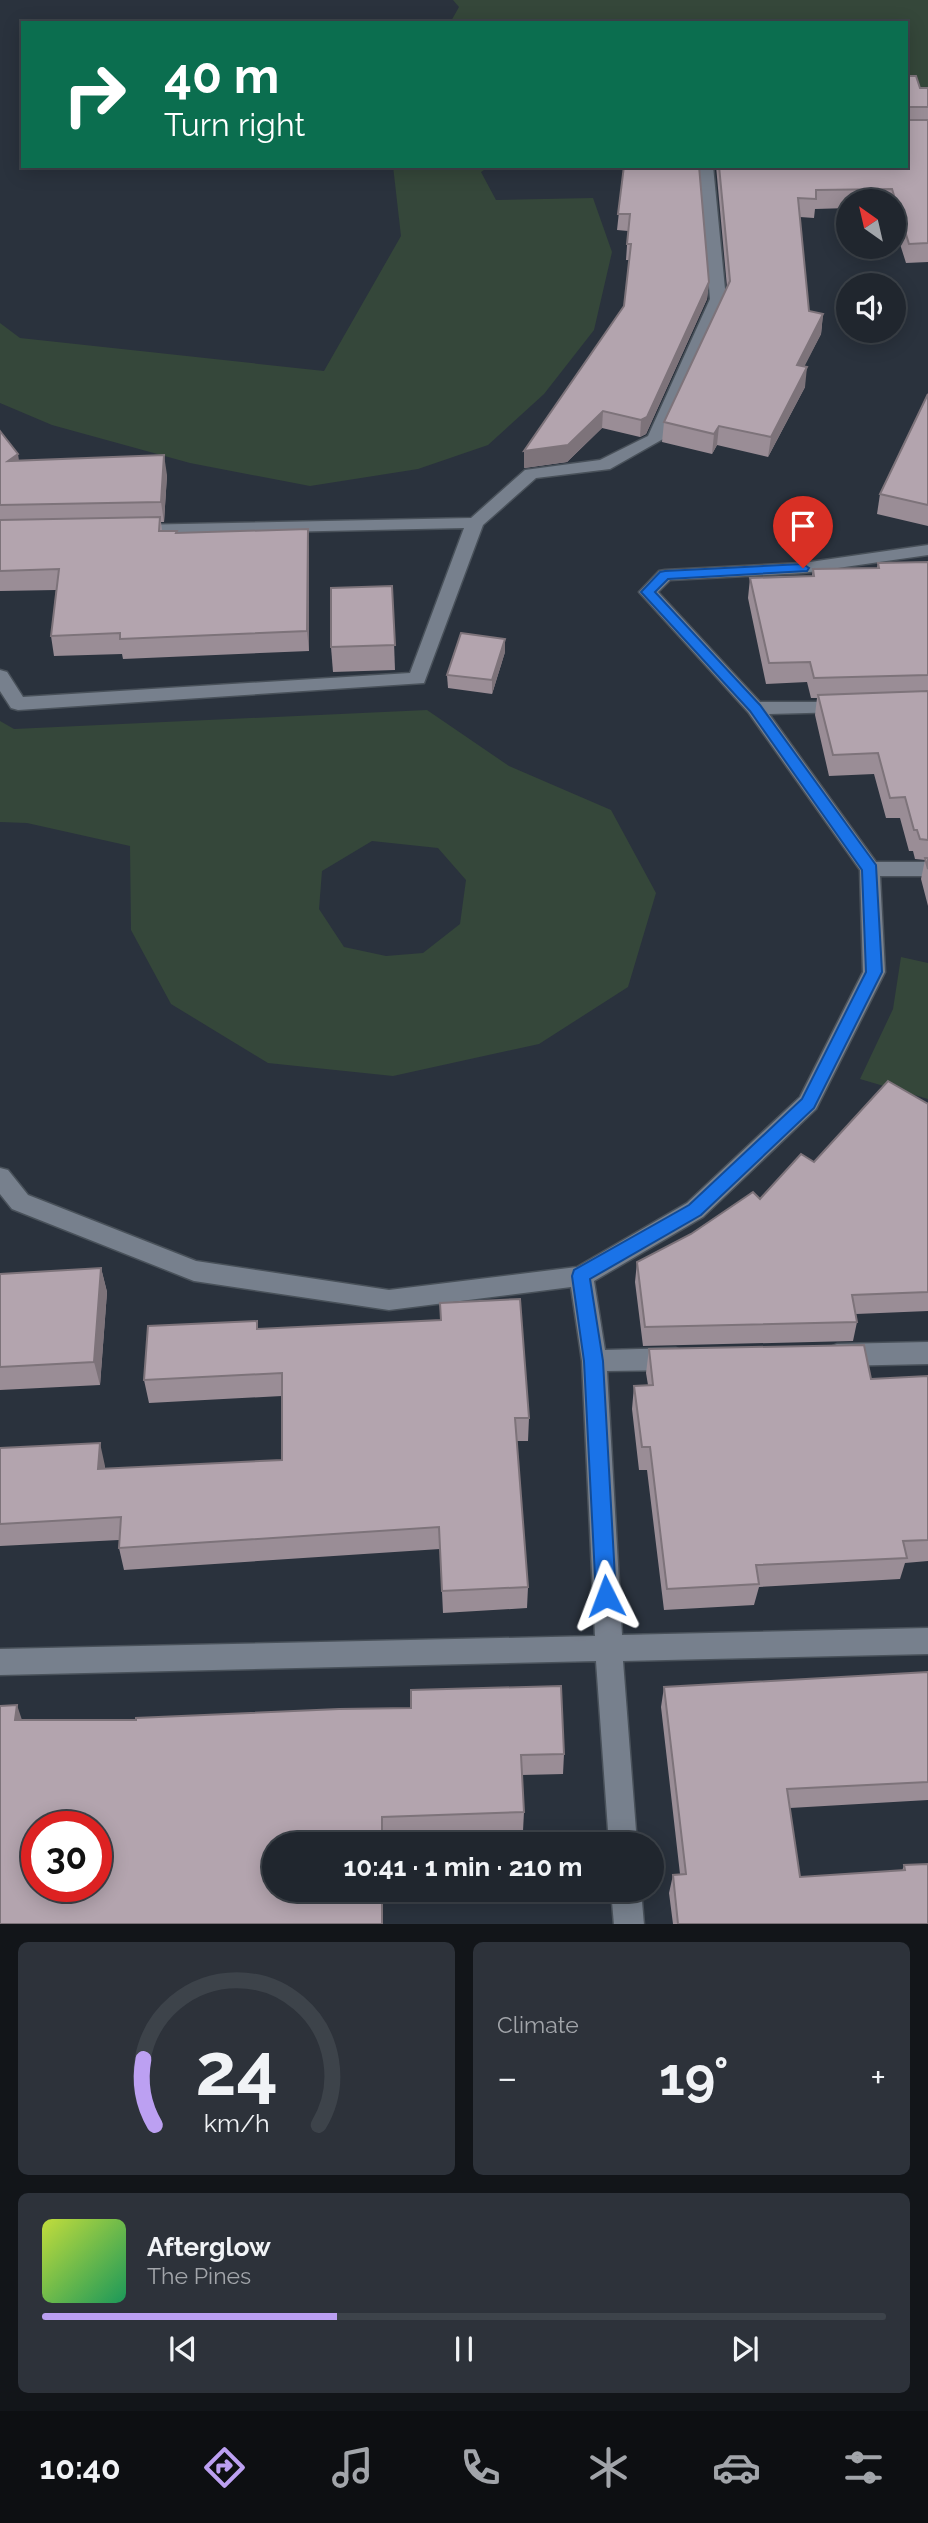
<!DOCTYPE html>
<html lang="en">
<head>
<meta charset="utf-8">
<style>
	body { margin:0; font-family:Raleway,sans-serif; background:#2d323a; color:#f1f3f6; height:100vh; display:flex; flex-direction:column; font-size:26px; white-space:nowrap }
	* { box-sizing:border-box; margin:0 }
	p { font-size:23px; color:#a2a5aa }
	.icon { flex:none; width:38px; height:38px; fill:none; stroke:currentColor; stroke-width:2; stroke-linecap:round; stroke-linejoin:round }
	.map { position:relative; height:1924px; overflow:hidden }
	.side { display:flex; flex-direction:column; gap:18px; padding:18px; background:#121519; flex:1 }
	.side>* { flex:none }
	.hud { position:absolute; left:21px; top:21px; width:887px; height:147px; border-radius:0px; box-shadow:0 4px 18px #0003,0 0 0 2px #3d434a; background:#0b6e4f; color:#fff; overflow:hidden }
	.needle { width:46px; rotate:326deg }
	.controls { position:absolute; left:836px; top:189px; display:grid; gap:14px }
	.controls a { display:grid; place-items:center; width:70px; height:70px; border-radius:50%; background:#20262e; box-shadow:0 4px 18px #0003,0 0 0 2px #3d434a; font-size:35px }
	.speed { position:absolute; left:21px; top:1811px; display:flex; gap:14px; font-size:35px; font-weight:700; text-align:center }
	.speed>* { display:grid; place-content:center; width:91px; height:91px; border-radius:50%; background:#20262e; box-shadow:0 4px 18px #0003,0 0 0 2px #3d434a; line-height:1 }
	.speed .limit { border:10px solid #d22; background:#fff; color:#111 }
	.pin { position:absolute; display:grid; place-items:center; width:60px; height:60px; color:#fff; margin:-72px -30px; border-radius:50% 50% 50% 0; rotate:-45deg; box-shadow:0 0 7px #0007 }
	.pin .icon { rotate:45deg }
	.me { position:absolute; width:77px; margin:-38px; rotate:357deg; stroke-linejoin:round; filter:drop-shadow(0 0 5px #0008) }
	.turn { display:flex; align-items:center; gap:24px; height:147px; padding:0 28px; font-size:32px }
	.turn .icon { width:91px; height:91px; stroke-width:2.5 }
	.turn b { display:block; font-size:49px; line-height:60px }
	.big { font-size:52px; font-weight:700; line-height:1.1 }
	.side .card { flex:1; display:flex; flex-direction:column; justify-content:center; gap:10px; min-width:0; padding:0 24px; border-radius:10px; background:#2d323a }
	.side .dial { align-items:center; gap:0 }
	.dial svg { height:182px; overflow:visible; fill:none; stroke:#3d434a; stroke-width:7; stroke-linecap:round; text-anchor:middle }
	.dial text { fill:#f1f3f6; stroke:none }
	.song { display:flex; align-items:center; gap:21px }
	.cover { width:84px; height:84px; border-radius:10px; background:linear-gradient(135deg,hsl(70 70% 55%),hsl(150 70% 35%)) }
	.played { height:7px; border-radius:4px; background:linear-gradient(90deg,#bca0f2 35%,#3d434a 35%) }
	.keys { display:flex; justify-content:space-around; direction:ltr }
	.heat { display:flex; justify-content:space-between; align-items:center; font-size:38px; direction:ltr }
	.side .tiles { flex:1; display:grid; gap:18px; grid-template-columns:1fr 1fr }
	.card:last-child { grid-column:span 2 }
	.trip { position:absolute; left:262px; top:1832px; width:402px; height:70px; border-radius:35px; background:#20262e; box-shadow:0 4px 18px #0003,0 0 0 2px #3d434a; font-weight:700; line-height:70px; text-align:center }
	.dock { display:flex; height:112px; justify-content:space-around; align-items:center; background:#0d0f12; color:#a2a5aa }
	.dock .icon { width:49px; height:49px }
	.dock .current { color:#bca0f2 }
	.dock b { font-size:32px; color:#f1f3f6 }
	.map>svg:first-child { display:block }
	.green { fill:#35473a; fill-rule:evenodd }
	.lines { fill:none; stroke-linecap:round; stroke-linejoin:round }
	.street-casing { stroke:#49515a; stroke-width:3 }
	.street { fill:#77808d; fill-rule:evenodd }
	.wall { fill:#9a8d96 }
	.shaded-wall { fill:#7d737a }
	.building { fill:#b3a4ae; stroke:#7d737a; stroke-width:2; fill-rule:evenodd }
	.route { fill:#1a73e8; stroke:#114b97; stroke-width:2 }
</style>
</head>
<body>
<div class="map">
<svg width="928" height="1925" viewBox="0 0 928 1925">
	<rect width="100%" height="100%" fill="#2a323d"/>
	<g class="green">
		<polygon points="453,0 928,0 928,87 907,87 906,23 450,23 459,7"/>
		<polygon points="393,166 490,166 481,172 496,200 593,198 612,252 594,330 544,394 488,445 418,469 310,486 190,463 52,425 0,403 0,323 20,338 324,371 401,236"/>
		<path d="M427,710L509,766L611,810L656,893L628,987L539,1044L393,1076L268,1063L171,1004L131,930L130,846L27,823L0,822V721L14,729ZM372,841L438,848L466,880L460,924L423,953L386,956L344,947L319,909L322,871Z"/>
		<polygon points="901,957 928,963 928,1099 860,1079 893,1009"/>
	</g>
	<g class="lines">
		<defs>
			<g id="street">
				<polygon points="699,166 713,166 726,299 663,439 610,469 536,478 483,525 424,683 18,710 11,708 0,691 0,670 7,672 23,697 410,673 464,528 135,535 126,530 135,525 471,518 525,470 600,460 648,436 710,299"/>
				<polygon points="928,545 928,555 803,573 670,580 658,592 760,702 851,702 853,706 851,710 844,712 769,714 876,862 928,862 928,876 880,876 885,972 816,1109 703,1217 594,1281 605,1350 676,1348 685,1352 688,1359 685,1366 676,1370 607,1371 622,1635 928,1628 928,1654 623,1661 637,1844 609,1844 596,1661 0,1675 0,1649 595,1636 582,1361 571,1287 389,1310 194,1281 12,1209 0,1194 0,1168 8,1170 28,1195 196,1261 389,1290 577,1267 687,1203 800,1097 863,972 860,870 748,712 639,592 659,571 665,570 803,563"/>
				<polygon points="928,1342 928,1364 837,1366 828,1362 825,1355 828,1348 837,1344"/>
				<polygon points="611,1890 641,1890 644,1925 614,1925"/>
			</g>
		</defs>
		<use href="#street" class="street-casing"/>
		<use href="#street" class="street"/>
	</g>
	<g class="wall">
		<polygon points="906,76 920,88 928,88 928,262 906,263 894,225 894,201 849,201 849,208 815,209 814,218 800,217 809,311 823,314 821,334 804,366 805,387 768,457 717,445 712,454 662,442 664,422 727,287 716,166 906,166"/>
		<polygon points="624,166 709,282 707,299 646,434 640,437 602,428 567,462 524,468 624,306 630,260 626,260 628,231 617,230"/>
		<polygon points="928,394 928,526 877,514 880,494"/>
		<polygon points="0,431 19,461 167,475 164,522 161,522 162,531 309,549 309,651 123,659 122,654 54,656 51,636 56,590 0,591"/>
		<polygon points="928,562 928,906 921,879 925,860 915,859 913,851 909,851 900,818 886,818 874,774 829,776 815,715 817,698 811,698 807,682 766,684 748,598 750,578 812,576 813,569 877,568 878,563"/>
		<polygon points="392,586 395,670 333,672 331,647"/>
		<polygon points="505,652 492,694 448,688 447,675"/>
		<polygon points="928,1104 928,1311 856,1314 857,1322 853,1341 643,1346 635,1282 637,1262 760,1199 814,1162"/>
		<polygon points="101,1268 107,1292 100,1385 0,1390 0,1274"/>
		<polygon points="440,1303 529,1418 528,1441 517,1441 528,1587 527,1608 443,1613 440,1549 124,1570 119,1548 119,1540 0,1546 0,1448 105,1466 105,1469 282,1460 282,1396 149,1403 144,1380 258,1329 441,1321"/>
		<polygon points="649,1349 871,1379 928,1376 928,1561 905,1563 900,1579 759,1587 754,1605 664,1610 647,1470 639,1470 632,1409 634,1386 648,1385 646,1373"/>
		<polygon points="928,1672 928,1800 790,1808 800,1877 902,1871 904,1865 928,1924 673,1924 669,1893 673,1875 680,1874 661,1707 664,1687"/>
		<polygon points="22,1720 564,1754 563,1774 522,1775 524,1812 523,1831 383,1836 275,1890 383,1890 383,1924 0,1924"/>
	</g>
	<g class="shaded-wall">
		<polygon points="709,282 707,299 646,434 640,437 641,420"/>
		<polygon points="823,314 821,334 795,385 797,365"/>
		<polygon points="807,367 805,387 768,457 771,437"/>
		<polygon points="603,411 602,428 567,462 524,468 524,451"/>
		<polygon points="719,426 717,445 712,454 714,434"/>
		<polygon points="18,454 21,474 8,461"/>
		<polygon points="164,455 167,475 164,522 161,502"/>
		<polygon points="308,529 309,549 309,651 307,631"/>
		<polygon points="505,639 505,652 492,694 492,680"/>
		<polygon points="101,1268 107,1292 100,1385 94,1362"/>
		<polygon points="100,1443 105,1466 103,1491 98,1469"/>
		<polygon points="17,1705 24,1726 15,1720"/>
		<rect x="382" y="1890" width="1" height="34"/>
	</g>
	<g class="building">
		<polygon points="906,76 916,76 920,88 928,88 928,107 909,107 906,117"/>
		<polygon points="906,117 909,120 928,120 928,243 909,244 892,189 816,190 816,199 798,198 809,311 823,314 797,365 807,367 771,437 719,426 714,434 664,422 730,281 719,166 906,166"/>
		<polygon points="624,166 699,166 709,282 647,417 641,420 603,411 568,445 524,451 624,306 631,244 627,244 630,214 618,214"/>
		<polygon points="928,394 928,505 880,494 927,396"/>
		<polygon points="0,431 18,454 8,461 164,455 161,502 0,505"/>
		<polygon points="160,517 159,531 177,531 176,533 308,529 307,631 120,639 120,633 51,636 59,569 0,571 0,520"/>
		<polygon points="928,562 928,675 814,678 810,662 769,663 750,578 814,576 813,569 879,568 878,563"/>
		<polygon points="392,586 395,645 331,647 331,588"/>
		<polygon points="461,633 505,639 492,680 447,675"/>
		<polygon points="928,691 928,840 920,839 917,830 914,830 905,797 890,798 878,753 833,755 818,695"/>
		<polygon points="925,858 928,858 928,869"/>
		<polygon points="888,1081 928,1104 928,1292 852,1295 857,1322 645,1327 637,1262 691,1234 753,1192 760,1199 801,1154 814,1162"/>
		<polygon points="101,1268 94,1362 0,1367 0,1274"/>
		<polygon points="520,1299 529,1418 515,1418 528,1587 442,1591 439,1527 119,1548 121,1517 0,1524 0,1448 100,1443 98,1469 282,1460 282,1373 144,1380 148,1326 257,1321 257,1329 441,1320 440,1303"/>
		<polygon points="864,1345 871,1379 928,1376 928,1540 903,1541 907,1558 756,1565 759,1584 667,1589 650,1447 642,1447 634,1386 653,1385 649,1349"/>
		<polygon points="928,1672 928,1782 787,1789 800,1877 905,1870 904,1865 928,1864 928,1924 678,1924 673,1875 686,1874 664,1687"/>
		<path d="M561,1686L564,1754L521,1755L524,1812L382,1817V1844H275V1890H382V1924H0V1706L17,1705L15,1720H136V1718L339,1709L411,1708V1690ZM37,1827H96V1886H37Z"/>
	</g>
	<polygon class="route" points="803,564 809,568 807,571 668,579 655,592 760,705 876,865 882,972 814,1108 701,1215 590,1279 603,1361 616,1596 613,1603 606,1605 599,1603 596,1596 584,1361 572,1276 574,1270 689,1205 802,1099 866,972 862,870 750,711 641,592 660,572 665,571"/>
</svg>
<div class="controls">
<a><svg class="needle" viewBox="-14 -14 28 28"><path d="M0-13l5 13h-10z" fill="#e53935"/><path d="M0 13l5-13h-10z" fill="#a2a5aa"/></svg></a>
<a><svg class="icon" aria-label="sound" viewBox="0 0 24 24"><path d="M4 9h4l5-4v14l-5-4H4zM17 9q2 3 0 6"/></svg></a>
</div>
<div class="speed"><div class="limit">30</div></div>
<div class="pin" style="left:803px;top:568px;background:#d93025"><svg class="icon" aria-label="arrive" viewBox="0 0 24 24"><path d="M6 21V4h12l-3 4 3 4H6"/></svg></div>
<svg class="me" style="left:606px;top:1596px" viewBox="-20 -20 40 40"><path d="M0-17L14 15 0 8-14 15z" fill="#1a73e8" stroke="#fff" stroke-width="4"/></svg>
<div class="trip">10:41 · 1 min · 210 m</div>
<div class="hud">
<div class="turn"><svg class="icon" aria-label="right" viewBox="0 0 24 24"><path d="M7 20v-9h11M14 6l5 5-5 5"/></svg><div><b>40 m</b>Turn right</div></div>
</div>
</div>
<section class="side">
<div class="tiles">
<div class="card dial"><svg viewBox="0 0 100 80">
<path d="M14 69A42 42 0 1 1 86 69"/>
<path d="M14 69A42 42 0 0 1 9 40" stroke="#bca0f2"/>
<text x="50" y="56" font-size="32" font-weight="700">24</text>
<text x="50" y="72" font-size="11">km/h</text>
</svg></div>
<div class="card"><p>Climate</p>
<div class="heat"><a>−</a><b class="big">19°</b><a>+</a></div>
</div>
<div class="card">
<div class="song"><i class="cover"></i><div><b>Afterglow</b><p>The Pines</p></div></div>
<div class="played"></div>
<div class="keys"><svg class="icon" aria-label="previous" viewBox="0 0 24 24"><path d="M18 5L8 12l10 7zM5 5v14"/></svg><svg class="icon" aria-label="pause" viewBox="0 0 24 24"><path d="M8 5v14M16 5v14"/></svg><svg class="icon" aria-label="next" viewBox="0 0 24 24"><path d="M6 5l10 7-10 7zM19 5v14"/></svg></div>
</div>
</div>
</section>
<nav class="dock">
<b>10:40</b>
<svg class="icon current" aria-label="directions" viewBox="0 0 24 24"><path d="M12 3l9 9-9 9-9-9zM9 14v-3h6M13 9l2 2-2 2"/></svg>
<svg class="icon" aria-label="music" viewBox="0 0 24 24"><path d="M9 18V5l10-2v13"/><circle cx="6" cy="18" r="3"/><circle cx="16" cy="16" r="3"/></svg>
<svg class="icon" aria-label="phone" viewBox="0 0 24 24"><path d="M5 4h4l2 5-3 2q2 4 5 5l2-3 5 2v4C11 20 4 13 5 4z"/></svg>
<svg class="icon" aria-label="climate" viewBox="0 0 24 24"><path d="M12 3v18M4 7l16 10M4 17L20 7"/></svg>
<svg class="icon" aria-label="car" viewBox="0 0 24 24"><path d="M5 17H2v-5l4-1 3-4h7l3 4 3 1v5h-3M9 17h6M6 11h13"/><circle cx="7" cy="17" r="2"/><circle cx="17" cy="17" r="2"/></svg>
<svg class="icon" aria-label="filters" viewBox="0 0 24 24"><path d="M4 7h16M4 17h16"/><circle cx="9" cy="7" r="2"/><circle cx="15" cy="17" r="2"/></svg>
</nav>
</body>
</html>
